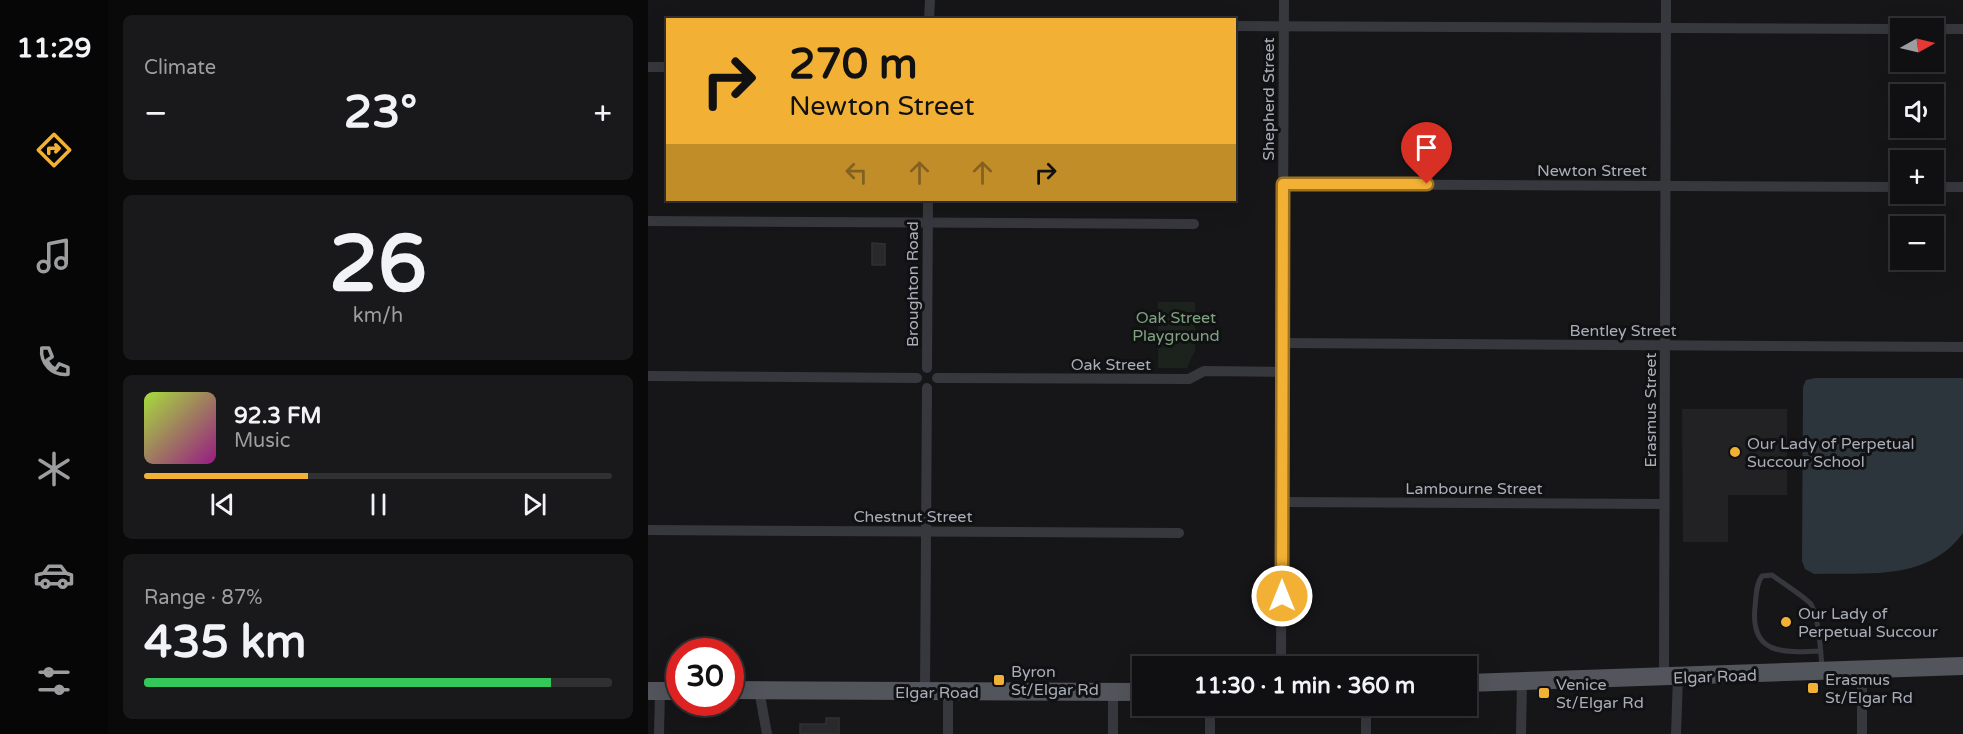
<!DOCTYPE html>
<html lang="en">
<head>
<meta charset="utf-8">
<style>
	body { margin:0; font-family:"Varela Round",sans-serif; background:#19191b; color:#f1f3f6; height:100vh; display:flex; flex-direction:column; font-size:22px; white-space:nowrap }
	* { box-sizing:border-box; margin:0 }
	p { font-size:20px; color:#9c9d9f }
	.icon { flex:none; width:33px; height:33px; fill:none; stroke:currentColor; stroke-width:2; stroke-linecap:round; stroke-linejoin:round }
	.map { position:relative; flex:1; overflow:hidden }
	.sheet { display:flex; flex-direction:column; gap:15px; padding:15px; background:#09090a; width:540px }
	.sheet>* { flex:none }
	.guide { position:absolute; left:18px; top:18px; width:570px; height:183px; border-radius:0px; box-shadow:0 6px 24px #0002,0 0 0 2px #303032; background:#f2b134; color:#111; overflow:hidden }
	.needle { width:39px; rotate:82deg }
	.fabs { position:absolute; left:1242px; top:18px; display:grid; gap:12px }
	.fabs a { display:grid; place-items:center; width:54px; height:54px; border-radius:0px; background:#101012; box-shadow:0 6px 24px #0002,0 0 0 2px #303032; font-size:30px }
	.speed { position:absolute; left:18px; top:638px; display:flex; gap:12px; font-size:30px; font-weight:700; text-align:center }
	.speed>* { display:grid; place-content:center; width:78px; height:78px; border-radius:50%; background:#101012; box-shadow:0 6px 24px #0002,0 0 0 2px #303032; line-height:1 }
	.speed .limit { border:9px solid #d22; background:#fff; color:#111 }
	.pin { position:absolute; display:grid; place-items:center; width:51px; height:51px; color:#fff; margin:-62px -26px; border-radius:50% 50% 50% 0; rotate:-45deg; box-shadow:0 0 6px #0007 }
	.pin .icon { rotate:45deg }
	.me { position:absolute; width:66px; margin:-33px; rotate:0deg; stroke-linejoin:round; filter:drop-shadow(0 0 4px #0008) }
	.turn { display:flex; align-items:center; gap:21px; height:126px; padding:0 24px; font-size:27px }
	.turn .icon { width:78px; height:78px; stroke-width:2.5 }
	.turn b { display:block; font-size:42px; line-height:51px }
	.lanes { display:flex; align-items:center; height:57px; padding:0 24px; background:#0003; justify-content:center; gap:30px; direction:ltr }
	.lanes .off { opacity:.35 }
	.big { font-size:45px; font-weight:700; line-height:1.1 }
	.sheet .card { flex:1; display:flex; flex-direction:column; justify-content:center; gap:9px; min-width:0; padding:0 21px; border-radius:9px; background:#19191b }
	.sheet .dial { align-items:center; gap:0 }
	.dial b { font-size:78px; line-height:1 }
	.song { display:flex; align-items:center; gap:18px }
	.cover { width:72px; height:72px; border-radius:9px; background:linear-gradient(135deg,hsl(80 70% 55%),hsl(310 70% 35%)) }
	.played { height:6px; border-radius:3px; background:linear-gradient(90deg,#f2b134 35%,#303032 35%) }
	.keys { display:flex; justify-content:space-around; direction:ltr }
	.heat { display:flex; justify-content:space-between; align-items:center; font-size:33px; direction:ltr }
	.charge { height:9px; border-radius:4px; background:linear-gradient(90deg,#34c759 87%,#303032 0) }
	.trip { position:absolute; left:484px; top:656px; width:345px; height:60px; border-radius:0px; background:#101012; box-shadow:0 6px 24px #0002,0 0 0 2px #303032; font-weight:700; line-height:60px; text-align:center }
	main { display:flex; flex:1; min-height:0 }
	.menu { display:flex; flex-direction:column; width:108px; justify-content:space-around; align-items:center; background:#060607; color:#9c9d9f }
	.menu .icon { width:42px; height:42px }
	.menu .on { color:#f2b134 }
	.menu b { font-size:27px; color:#f1f3f6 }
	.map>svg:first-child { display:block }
	.built { fill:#222225 }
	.green { fill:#1c231d }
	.water { fill:#2c353c }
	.building { fill:#29292c; stroke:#303034; stroke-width:1.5 }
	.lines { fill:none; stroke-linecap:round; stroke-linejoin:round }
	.lane { stroke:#37383d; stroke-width:5 }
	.street { stroke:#37383d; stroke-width:10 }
	.primary { stroke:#53555c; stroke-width:18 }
	.route-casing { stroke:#9d7322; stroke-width:15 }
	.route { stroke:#f2b134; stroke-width:10 }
	.poi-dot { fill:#f2b134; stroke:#111113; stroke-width:2 }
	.labels { text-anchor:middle; stroke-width:6; stroke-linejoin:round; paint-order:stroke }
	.street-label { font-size:16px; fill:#a8adb8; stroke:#111113 }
	.park-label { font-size:16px; fill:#7fa381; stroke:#111113 }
	.poi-label { font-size:16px; fill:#a8adb8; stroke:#111113; text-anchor:start }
</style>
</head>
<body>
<main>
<nav class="menu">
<b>11:29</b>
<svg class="icon on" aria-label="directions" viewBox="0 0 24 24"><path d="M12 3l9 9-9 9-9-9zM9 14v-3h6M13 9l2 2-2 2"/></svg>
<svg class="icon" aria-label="music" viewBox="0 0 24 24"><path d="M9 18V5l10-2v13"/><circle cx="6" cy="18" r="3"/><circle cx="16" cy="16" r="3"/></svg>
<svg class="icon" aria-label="phone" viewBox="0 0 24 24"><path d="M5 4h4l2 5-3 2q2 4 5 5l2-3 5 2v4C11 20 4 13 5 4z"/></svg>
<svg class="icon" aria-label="climate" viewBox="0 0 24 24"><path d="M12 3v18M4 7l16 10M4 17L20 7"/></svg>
<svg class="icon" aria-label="car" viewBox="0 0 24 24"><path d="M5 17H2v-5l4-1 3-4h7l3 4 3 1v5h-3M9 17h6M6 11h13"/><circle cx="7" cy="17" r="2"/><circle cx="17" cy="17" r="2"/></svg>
<svg class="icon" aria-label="filters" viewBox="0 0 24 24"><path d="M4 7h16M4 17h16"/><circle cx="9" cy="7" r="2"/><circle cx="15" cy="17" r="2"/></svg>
</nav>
<section class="sheet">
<div class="card"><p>Climate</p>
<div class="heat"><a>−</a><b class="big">23°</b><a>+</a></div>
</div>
<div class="card dial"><b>26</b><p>km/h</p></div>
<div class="card">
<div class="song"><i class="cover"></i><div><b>92.3 FM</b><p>Music</p></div></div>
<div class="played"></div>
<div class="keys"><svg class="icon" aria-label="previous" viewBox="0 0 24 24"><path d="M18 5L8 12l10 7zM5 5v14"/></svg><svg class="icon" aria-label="pause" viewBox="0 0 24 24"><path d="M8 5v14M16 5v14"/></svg><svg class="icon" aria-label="next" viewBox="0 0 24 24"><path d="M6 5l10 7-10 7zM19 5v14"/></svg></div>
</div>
<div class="card"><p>Range · 87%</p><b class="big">435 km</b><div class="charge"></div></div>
</section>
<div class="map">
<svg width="1315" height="734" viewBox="0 0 1315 734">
	<rect width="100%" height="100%" fill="#161618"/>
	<polygon class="built" points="1034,409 1139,409 1139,495 1080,495 1080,542 1035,542"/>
	<polygon class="green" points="510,302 547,302 547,350 539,368 510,368"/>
	<path class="water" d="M1168,378H1315V533C1279,582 1221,572 1166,574L1157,569L1154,561L1155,387L1158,380Z"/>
	<g class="building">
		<polygon points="224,243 237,244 237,265 224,265"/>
		<polygon points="178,718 191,718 191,734 152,734 152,724 178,724"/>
	</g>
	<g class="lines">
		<path class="lane" d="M1172,651C1134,653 1102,654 1107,607C1108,597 1108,584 1114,576L1124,575C1136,584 1151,593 1162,603C1171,613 1173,654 1174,668"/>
		<g class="street">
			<polyline points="281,20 282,0"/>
			<polyline points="586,26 1252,29"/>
			<polyline points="1286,29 1315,29"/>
			<polyline points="0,67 20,67"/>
			<polyline points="635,184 1252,187"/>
			<polyline points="1286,187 1315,187"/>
			<polyline points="0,221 546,224"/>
			<polyline points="634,343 1315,347"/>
			<polyline points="279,368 280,200"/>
			<polyline points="0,376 269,378"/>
			<polyline points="289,378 541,379 556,371 634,372"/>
			<polyline points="635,502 1016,504"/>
			<polyline points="0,530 531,533"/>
			<polyline points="633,666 636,0"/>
			<polyline points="1016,677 1018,0"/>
			<polyline points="111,690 119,734"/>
			<polyline points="277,692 279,388"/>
			<polyline points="11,734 12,691"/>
			<polyline points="300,734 300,692"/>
			<polyline points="465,734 465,692"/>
			<polyline points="562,734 562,705"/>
			<polyline points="718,734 718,705"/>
			<polyline points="873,734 874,682"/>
			<polyline points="1028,734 1030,677"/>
			<polyline points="1214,734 1214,672"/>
		</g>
		<g class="primary">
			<polyline points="819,683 1315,666"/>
			<polyline points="82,690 495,692"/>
			<polyline points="0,691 32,691"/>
		</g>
	</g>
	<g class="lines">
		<defs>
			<polyline id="route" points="634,596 635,184 779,184"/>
		</defs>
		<use href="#route" class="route-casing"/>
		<use href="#route" class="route"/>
	</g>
	<g class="poi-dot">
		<circle cx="1087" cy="452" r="6"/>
		<circle cx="1138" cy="622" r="6"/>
		<rect x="345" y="674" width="12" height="12" rx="3"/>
		<rect x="1159" y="682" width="12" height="12" rx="3"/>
		<rect x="890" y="687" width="12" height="12" rx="3"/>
	</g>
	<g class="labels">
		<g class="street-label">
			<text transform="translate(620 99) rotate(-90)" y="6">Shepherd Street</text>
			<text x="944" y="176">Newton Street</text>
			<text transform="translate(264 284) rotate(-90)" y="6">Broughton Road</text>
			<text x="975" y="336">Bentley Street</text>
			<text x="463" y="370">Oak Street</text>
			<text transform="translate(1002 410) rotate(-90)" y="6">Erasmus Street</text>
			<text x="826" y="494">Lambourne Street</text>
			<text x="265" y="522">Chestnut Street</text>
			<text transform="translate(1067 676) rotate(-2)" y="6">Elgar Road</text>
			<text x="289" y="698">Elgar Road</text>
		</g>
		<g class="park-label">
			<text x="528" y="323">Oak Street<tspan x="528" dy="18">Playground</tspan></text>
		</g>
		<g class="poi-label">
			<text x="1099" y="449">Our Lady of Perpetual<tspan x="1099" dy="18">Succour School</tspan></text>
			<text x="1150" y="619">Our Lady of<tspan x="1150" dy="18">Perpetual Succour</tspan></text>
			<text x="363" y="677">Byron<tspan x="363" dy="18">St/Elgar Rd</tspan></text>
			<text x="1177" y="685">Erasmus<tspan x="1177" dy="18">St/Elgar Rd</tspan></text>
			<text x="908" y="690">Venice<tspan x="908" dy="18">St/Elgar Rd</tspan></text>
		</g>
	</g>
</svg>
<div class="fabs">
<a><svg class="needle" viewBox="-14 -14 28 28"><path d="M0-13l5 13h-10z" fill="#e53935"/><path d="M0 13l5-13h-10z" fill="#9c9d9f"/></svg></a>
<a><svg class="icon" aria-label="sound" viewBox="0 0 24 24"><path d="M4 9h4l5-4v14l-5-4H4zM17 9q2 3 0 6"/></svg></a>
<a>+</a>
<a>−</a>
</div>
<div class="speed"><div class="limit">30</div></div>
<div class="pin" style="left:779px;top:184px;background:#d93025"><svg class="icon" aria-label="arrive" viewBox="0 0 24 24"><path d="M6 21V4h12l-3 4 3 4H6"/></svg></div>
<svg class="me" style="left:634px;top:596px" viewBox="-20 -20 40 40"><circle r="17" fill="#f2b134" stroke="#fff" stroke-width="3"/><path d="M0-11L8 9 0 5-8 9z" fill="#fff"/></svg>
<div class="trip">11:30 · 1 min · 360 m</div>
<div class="guide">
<div class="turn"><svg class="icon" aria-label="right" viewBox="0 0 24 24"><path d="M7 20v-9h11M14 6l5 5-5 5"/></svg><div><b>270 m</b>Newton Street</div></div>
<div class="lanes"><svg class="icon off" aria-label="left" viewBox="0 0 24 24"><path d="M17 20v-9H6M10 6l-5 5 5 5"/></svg><svg class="icon off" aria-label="ahead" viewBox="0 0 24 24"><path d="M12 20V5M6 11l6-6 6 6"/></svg><svg class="icon off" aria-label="ahead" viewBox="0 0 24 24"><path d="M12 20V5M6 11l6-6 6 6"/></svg><svg class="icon" aria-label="right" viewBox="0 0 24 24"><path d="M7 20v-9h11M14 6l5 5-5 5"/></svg></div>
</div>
</div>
</main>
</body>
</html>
